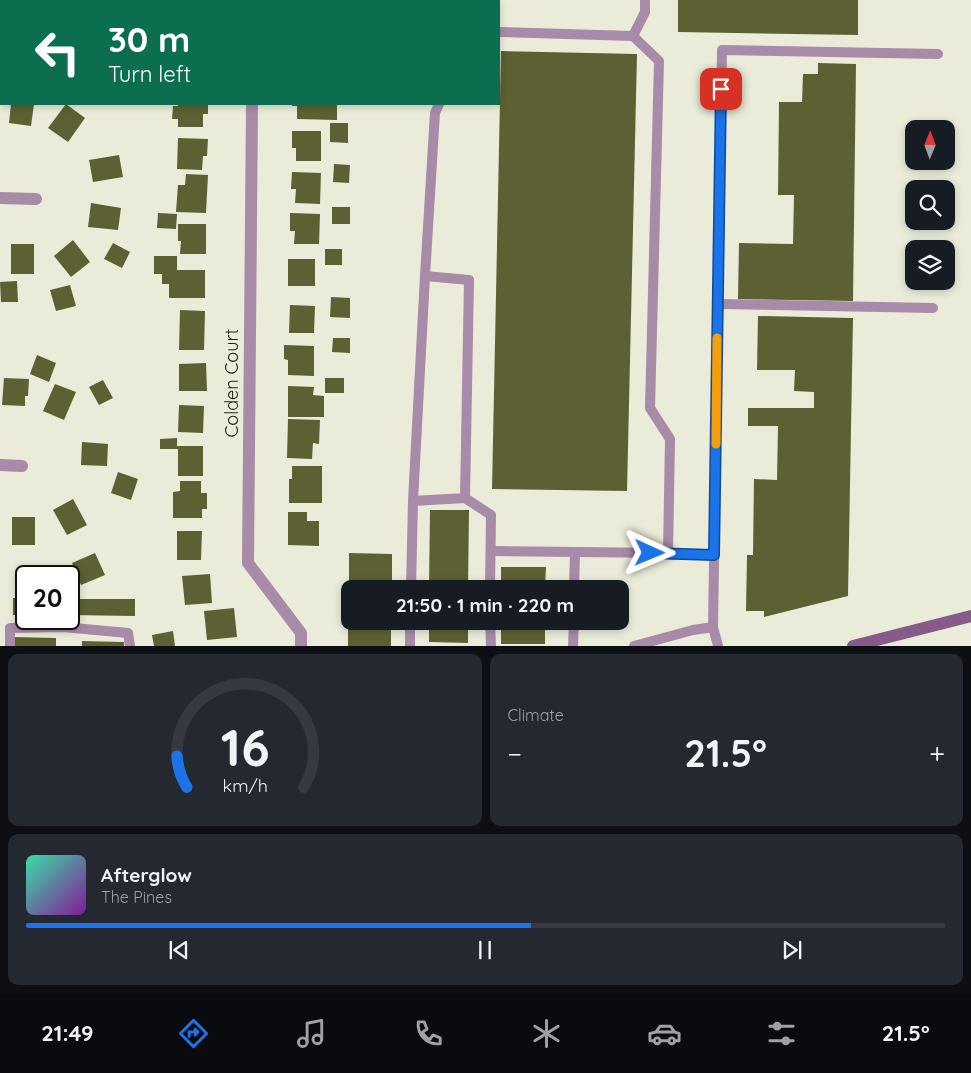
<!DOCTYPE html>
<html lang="en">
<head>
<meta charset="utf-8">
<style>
	body { margin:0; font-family:Quicksand,sans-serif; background:#242831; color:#f1f3f6; height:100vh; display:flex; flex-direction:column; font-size:19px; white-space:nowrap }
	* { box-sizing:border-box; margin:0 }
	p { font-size:16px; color:#9ea1a6 }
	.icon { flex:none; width:28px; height:28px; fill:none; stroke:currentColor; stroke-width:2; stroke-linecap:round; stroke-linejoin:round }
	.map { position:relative; height:646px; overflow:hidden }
	.side { display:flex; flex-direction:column; gap:8px; padding:8px; background:#0d0f14; flex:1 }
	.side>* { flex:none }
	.guide { position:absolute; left:0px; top:0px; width:500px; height:105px; box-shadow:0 2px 8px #0003; background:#0b6e4f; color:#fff; overflow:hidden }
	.needle { width:32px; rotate:1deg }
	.tools { position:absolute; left:905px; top:120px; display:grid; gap:10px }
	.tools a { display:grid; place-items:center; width:50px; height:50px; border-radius:10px; background:#171b24; box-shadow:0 2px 8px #0003; font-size:25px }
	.speed { position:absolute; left:15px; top:565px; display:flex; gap:10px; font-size:25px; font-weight:700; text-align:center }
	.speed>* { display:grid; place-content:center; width:65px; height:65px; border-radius:50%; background:#171b24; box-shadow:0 2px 8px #0003; line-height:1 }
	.speed .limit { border:2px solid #111; border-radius:8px; background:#fff; color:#111 }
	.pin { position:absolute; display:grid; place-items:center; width:42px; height:42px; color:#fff; margin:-21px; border-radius:10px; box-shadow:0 2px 8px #0006 }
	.me { position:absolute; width:55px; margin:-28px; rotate:91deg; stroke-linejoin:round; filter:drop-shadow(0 0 4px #0008) }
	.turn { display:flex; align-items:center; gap:18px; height:105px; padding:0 25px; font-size:22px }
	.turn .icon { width:65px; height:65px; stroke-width:2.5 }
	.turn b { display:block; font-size:35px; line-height:42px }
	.big { font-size:38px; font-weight:700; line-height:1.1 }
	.side .widget { flex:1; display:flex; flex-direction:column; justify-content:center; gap:8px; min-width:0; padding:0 18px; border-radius:10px; background:#242831 }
	.side .dial { align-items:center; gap:0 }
	.dial svg { height:130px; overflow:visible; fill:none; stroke:#363941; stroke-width:7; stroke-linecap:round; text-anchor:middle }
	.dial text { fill:#f1f3f6; stroke:none }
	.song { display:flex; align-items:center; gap:15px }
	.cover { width:60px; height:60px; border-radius:8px; background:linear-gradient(135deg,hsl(160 70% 55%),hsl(290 70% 35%)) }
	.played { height:5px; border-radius:2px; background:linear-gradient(90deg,#1a73e8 55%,#363941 55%) }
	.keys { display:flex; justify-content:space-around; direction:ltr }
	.heat { display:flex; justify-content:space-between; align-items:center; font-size:28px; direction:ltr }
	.side .tiles { flex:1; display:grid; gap:8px; grid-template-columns:1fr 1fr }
	.widget:last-child { grid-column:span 2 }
	.trip { position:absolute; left:341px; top:580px; width:288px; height:50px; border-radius:10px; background:#171b24; box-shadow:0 2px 8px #0003; font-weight:700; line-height:50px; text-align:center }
	.tabs { display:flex; height:80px; justify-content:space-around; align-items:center; background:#090b0e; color:#9ea1a6 }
	.tabs .icon { width:35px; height:35px }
	.tabs .on { color:#1a73e8 }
	.tabs b { font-size:22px; color:#f1f3f6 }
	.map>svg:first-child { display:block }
	.building { fill:#5c6032 }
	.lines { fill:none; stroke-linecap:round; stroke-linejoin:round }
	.service { stroke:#a88aa9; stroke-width:10 }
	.minor { stroke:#a88aa9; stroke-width:12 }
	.secondary { stroke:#865b89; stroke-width:12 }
	.route-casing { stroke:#114b97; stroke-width:12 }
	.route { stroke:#1a73e8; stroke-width:9 }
	.slow { stroke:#f59e0b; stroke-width:9 }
	.labels { text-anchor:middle; stroke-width:5; stroke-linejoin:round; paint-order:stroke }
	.street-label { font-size:18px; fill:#21211a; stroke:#eaecd9 }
</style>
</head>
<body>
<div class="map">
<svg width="971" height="646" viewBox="0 0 971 646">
	<rect width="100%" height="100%" fill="#eaecd9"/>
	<g class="building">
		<polygon points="678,0 858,0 858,35 678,32"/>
		<polygon points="501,51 637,54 627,491 492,489"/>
		<polygon points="818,63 856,64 853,301 738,299 739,243 793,244 794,195 778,195 779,102 802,102 803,74 818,74"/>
		<polygon points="11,104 34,104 31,126 9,123"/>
		<polygon points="66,104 85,118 68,142 48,128"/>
		<polygon points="178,104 208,104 208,114 203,114 203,127 178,127 178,119 172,119 173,106 178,106"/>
		<polygon points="292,104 337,104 337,120 297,119 297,106 292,106"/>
		<polygon points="330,123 348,123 348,143 330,142"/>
		<polygon points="292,131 321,131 321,161 296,161 296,148 292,148"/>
		<polygon points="178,138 208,139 207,156 203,156 202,170 177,169"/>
		<polygon points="119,155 123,177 93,182 89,160"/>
		<polygon points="334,164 350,165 349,183 333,182"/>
		<polygon points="292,172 321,173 320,204 295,203 296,189 291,189"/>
		<polygon points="186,174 208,175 206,213 176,212 178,185 185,185"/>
		<polygon points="91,203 121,208 118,230 88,227"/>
		<rect x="332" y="207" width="18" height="17"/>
		<polygon points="158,213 177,214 176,229 157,228"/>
		<polygon points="290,213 320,214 319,244 294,244 295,231 290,231"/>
		<polygon points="178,224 206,224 206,254 180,254 181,241 178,241"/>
		<polygon points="73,240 90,262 71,277 54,256"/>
		<polygon points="113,243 130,252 122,268 104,259"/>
		<rect x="11" y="244" width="23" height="30"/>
		<rect x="325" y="249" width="17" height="16"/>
		<polygon points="154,256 177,256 177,270 205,270 205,298 169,298 169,284 162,284 162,274 154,274"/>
		<rect x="288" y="259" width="27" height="27"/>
		<polygon points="17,281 18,302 1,302 0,282"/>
		<polygon points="70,285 76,306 56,311 50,290"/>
		<polygon points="331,297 350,298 350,318 330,317"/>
		<polygon points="290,305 315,306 314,333 289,333"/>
		<polygon points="180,310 205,311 204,350 179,350"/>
		<polygon points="758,316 853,318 848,596 764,617 764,611 746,611 747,555 753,555 754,479 777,480 778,426 748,426 748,408 814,408 814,392 794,391 795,370 757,370"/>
		<polygon points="333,338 350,338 350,353 332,352"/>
		<polygon points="284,345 314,346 314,376 288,375 288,360 284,359"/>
		<polygon points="37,355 56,363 49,382 30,374"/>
		<polygon points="206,363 207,391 179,391 179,364"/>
		<polygon points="4,378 29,379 28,396 25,396 25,406 2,405"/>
		<rect x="325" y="378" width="19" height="15"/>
		<polygon points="103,380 113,398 99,405 89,387"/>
		<polygon points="55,384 76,392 64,420 43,411"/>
		<polygon points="288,386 314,387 313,395 324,396 324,417 288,417"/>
		<polygon points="179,405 204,406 203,433 178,432"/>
		<polygon points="288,419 320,420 319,444 313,443 312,459 287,458"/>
		<polygon points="177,438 177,446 203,446 203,476 178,476 178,449 160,449 160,439"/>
		<polygon points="82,442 108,444 107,466 81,465"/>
		<polygon points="292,466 322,466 322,503 289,503 289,479 292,479"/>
		<polygon points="118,472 138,479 131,500 111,493"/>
		<polygon points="180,481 201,481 201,493 207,493 207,509 202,509 202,518 173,518 173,492 180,491"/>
		<polygon points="73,499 87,525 67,535 53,510"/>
		<polygon points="430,510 469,510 468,589 429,589"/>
		<polygon points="288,512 307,512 307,521 319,521 319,546 288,545"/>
		<rect x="12" y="517" width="23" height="28"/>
		<polygon points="177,531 202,531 201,560 177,560"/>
		<polygon points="95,553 105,575 81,585 72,563"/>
		<polygon points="349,553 392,554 392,589 349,589"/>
		<polygon points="501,567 546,567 545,589 501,589"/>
		<polygon points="210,574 212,603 185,605 182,576"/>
		<rect x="13" y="598" width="13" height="17"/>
		<polygon points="69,599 135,599 135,616 69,615"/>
		<polygon points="234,608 237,637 207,640 204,611"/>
		<polygon points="348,608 350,608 350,621 391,621 391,646 348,646"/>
		<polygon points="429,621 468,621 468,643 429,642"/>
		<polygon points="501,621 558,621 558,630 545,630 545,644 501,644"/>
		<polygon points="173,631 175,646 154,646 152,635"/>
		<polygon points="13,637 56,638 56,646 13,646"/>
		<polygon points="82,641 124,642 124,646 82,646"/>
	</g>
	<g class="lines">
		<g class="service">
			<polyline points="633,36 645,12 645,0"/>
			<polyline points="425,276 435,113 439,104"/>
			<polyline points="718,304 933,308"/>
			<polyline points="465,498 491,515 490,589"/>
			<polyline points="491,551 668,553 670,439 650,408 659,61 633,36 499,32"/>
			<polyline points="668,553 714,555"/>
			<polyline points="411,589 413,501 425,276 469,280 465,498 413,501"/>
			<polyline points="574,589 575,552"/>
			<polyline points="490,621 491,646"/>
			<polyline points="713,627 722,50 938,54"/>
			<polyline points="10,646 10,628 63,627 128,633 130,646"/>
			<polyline points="410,646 410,621"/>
			<polyline points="573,646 574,621"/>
			<polyline points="634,646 693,630 713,627 718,646"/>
		</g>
		<g class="minor">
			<polyline points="252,1 252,0"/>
			<polyline points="252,104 248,563 301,633 301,646"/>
			<polyline points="0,198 36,199"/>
			<polyline points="0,465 22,466"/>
		</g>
		<polyline class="secondary" points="853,646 971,616"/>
	</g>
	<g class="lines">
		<defs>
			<polyline id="route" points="650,553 714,555 721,89"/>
		</defs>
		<use href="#route" class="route-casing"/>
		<use href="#route" class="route"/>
		<polyline class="slow" points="716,444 717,338"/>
	</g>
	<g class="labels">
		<g class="street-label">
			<text transform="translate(232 383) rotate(-90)" y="6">Colden Court</text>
		</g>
	</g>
</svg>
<div class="tools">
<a><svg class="needle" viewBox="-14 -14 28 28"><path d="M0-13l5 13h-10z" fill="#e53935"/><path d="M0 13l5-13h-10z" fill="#9ea1a6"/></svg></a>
<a><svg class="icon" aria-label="search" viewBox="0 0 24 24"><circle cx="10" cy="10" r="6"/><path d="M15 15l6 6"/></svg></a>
<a><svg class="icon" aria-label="layers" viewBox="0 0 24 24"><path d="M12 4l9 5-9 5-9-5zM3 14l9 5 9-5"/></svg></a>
</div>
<div class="speed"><div class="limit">20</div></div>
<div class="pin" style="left:721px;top:89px;background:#d93025"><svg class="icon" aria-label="arrive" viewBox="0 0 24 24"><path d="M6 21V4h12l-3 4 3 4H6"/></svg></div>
<svg class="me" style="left:650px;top:553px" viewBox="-20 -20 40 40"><path d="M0-17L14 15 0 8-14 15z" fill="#1a73e8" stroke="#fff" stroke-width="4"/></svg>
<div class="trip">21:50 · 1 min · 220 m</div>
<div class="guide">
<div class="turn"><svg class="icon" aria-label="left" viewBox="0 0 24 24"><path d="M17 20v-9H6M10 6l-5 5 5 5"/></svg><div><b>30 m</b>Turn left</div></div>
</div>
</div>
<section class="side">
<div class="tiles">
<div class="widget dial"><svg viewBox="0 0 100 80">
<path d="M14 69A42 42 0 1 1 86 69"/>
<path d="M14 69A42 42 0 0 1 8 50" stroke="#1a73e8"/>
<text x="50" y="56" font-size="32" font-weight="700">16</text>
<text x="50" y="72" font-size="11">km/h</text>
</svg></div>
<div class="widget"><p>Climate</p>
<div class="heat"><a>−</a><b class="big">21.5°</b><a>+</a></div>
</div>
<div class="widget">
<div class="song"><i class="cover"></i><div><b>Afterglow</b><p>The Pines</p></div></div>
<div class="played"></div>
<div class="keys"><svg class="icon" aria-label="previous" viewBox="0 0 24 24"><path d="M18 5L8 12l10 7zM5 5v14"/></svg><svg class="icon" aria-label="pause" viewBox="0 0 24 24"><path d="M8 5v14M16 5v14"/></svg><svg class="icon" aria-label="next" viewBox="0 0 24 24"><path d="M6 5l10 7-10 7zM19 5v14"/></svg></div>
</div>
</div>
</section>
<nav class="tabs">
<b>21:49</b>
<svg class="icon on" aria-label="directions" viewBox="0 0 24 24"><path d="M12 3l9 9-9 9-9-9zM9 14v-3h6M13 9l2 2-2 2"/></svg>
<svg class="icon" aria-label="music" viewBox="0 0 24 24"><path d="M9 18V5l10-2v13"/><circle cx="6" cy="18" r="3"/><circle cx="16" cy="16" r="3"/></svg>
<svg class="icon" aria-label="phone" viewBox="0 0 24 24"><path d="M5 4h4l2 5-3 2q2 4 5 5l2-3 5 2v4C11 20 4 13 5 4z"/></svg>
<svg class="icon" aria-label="climate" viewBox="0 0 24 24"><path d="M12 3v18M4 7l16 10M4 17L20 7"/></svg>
<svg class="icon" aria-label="car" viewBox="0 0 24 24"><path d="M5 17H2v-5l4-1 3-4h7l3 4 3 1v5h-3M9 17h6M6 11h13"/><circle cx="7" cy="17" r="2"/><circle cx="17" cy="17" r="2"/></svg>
<svg class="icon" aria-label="filters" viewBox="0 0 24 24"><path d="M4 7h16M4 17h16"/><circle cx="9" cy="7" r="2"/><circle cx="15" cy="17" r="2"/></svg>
<b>21.5°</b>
</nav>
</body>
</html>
